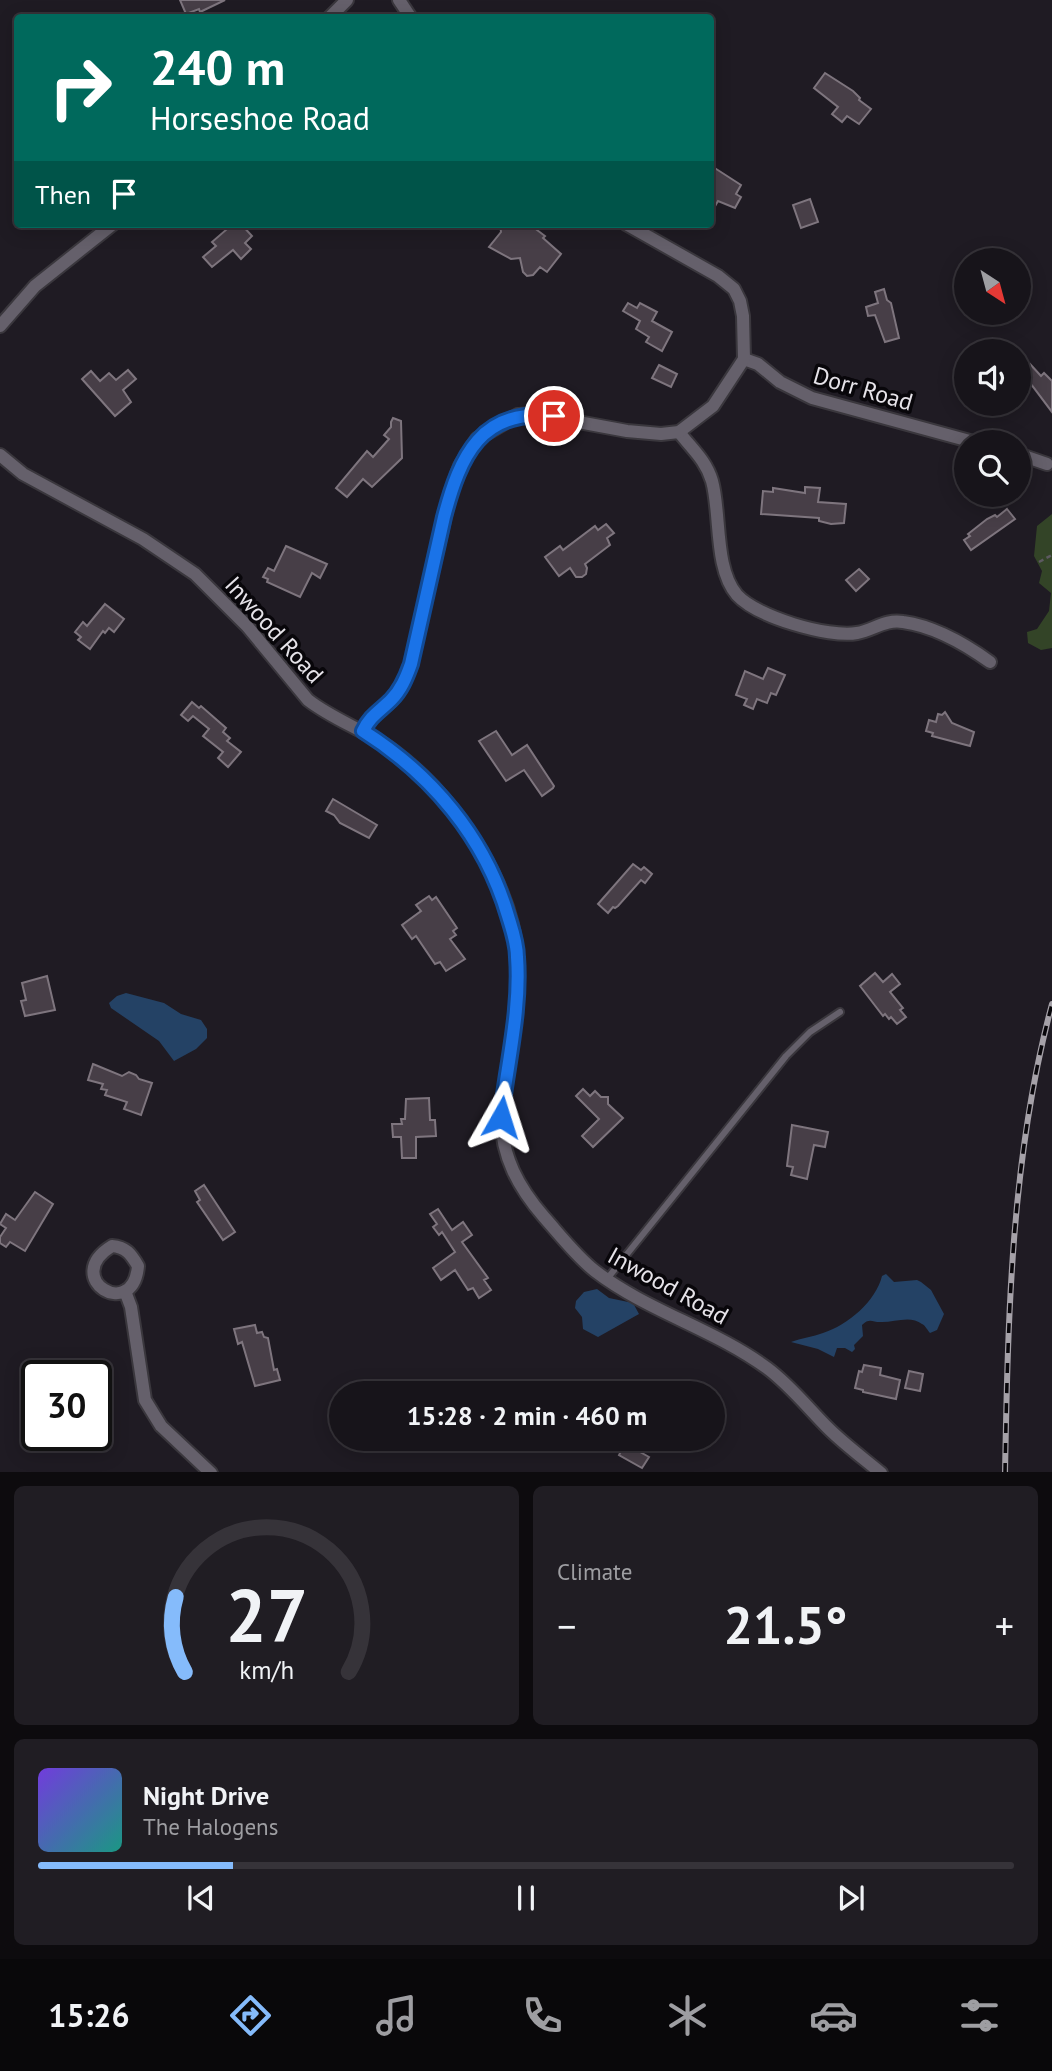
<!DOCTYPE html>
<html lang="en">
<head>
<meta charset="utf-8">
<style>
	body { margin:0; font-family:"PT Sans",sans-serif; background:#201d23; color:#f1f3f6; height:100vh; display:flex; flex-direction:column; font-size:26px; white-space:nowrap }
	* { box-sizing:border-box; margin:0 }
	p { font-size:23px; color:#9e9ea2 }
	.icon { flex:none; width:38px; height:38px; fill:none; stroke:currentColor; stroke-width:2; stroke-linecap:round; stroke-linejoin:round }
	.map { position:relative; height:1472px; overflow:hidden }
	.panel { display:flex; flex-direction:column; gap:14px; padding:14px; background:#0d0b0e; flex:1 }
	.panel>* { flex:none }
	.guide { position:absolute; left:14px; top:14px; width:700px; height:214px; border-radius:7px; box-shadow:0 4px 18px #0003,0 0 0 2px #363339; background:#00695c; color:#fff; overflow:hidden }
	.needle { width:46px; rotate:144deg }
	.controls { position:absolute; left:954px; top:248px; display:grid; gap:14px }
	.controls a { display:grid; place-items:center; width:77px; height:77px; border-radius:50%; background:#17141a; box-shadow:0 4px 18px #0003,0 0 0 2px #363339; font-size:35px }
	.speed { position:absolute; left:21px; top:1360px; display:flex; gap:14px; font-size:35px; font-weight:700; text-align:center }
	.speed>* { display:grid; place-content:center; width:91px; height:91px; border-radius:50%; background:#17141a; box-shadow:0 4px 18px #0003,0 0 0 2px #363339; line-height:1 }
	.speed .limit { border:4px solid #111; border-radius:10px; background:#fff; color:#111 }
	.pin { position:absolute; display:grid; place-items:center; width:60px; height:60px; color:#fff; margin:-30px; border:4px solid #fff; border-radius:50%; box-shadow:0 2px 7px #0007 }
	.me { position:absolute; width:77px; margin:-38px; rotate:6deg; stroke-linejoin:round; filter:drop-shadow(0 0 5px #0008) }
	.turn { display:flex; align-items:center; gap:24px; height:147px; padding:0 21px; font-size:32px }
	.turn .icon { width:91px; height:91px; stroke-width:2.5 }
	.turn b { display:block; font-size:49px; line-height:60px }
	.then { display:flex; align-items:center; height:66px; padding:0 21px; background:#0003; gap:14px; font-size:26px }
	.big { font-size:52px; font-weight:600; line-height:1.1 }
	.panel .widget { flex:1; display:flex; flex-direction:column; justify-content:center; gap:10px; min-width:0; padding:0 24px; border-radius:10px; background:#201d23 }
	.panel .dial { align-items:center; gap:0 }
	.dial svg { height:182px; overflow:visible; fill:none; stroke:#363339; stroke-width:7; stroke-linecap:round; text-anchor:middle }
	.dial text { fill:#f1f3f6; stroke:none }
	.song { display:flex; align-items:center; gap:21px }
	.cover { width:84px; height:84px; border-radius:10px; background:linear-gradient(135deg,hsl(260 70% 55%),hsl(170 70% 35%)) }
	.played { height:7px; border-radius:4px; background:linear-gradient(90deg,#85bbfb 20%,#363339 20%) }
	.keys { display:flex; justify-content:space-around; direction:ltr }
	.heat { display:flex; justify-content:space-between; align-items:center; font-size:38px; direction:ltr }
	.panel .tiles { flex:1; display:grid; gap:14px; grid-template-columns:1fr 1fr }
	.widget:last-child { grid-column:span 2 }
	.trip { position:absolute; left:329px; top:1381px; width:396px; height:70px; border-radius:35px; background:#17141a; box-shadow:0 4px 18px #0003,0 0 0 2px #363339; font-weight:600; line-height:70px; text-align:center }
	.tabs { display:flex; height:112px; justify-content:space-around; align-items:center; background:#09080a; color:#9e9ea2 }
	.tabs .icon { width:49px; height:49px }
	.tabs .selected { color:#85bbfb }
	.tabs b { font-size:32px; color:#f1f3f6 }
	.map>svg:first-child { display:block }
	.green { fill:#334427 }
	.water { fill:#244265 }
	.building { fill:#473e47; stroke:#7e757e; stroke-width:2 }
	.lines { fill:none; stroke-linecap:round; stroke-linejoin:round }
	.lane-casing { stroke:#3a373d; stroke-width:10 }
	.street-casing { stroke:#3a373d; stroke-width:16 }
	.path { stroke:#5d5a61; stroke-width:2.5; stroke-dasharray:5 3.5; stroke-linecap:butt }
	.lane { stroke:#65606b; stroke-width:6 }
	.street { stroke:#65606b; stroke-width:12 }
	.rail-casing { stroke:#a5a1a8; stroke-width:6 }
	.rail { stroke:#08060a; stroke-width:3.5; stroke-dasharray:10; stroke-linecap:butt }
	.route-casing { stroke:#114b97; stroke-width:18 }
	.route { stroke:#1a73e8; stroke-width:12 }
	.labels { text-anchor:middle; stroke-width:7; stroke-linejoin:round; paint-order:stroke }
	.street-label { font-size:24px; fill:#e6e3e9; stroke:#08060a }
</style>
</head>
<body>
<div class="map">
<svg width="1052" height="1473" viewBox="0 0 1052 1473">
	<rect width="100%" height="100%" fill="#1f1b23"/>
	<polygon class="green" points="1052,514 1052,648 1041,650 1028,643 1027,632 1037,629 1049,611 1051,593 1039,583 1042,571 1034,556 1037,526"/>
	<g class="water">
		<polygon points="126,993 164,1003 181,1014 201,1020 207,1029 207,1038 196,1049 174,1061 159,1041 111,1008 109,1003 117,996"/>
		<path d="M886,1274L894,1282L917,1280L921,1282L931,1290L944,1314L937,1330L930,1333C927,1330 926,1326 922,1324C911,1315 895,1322 882,1322C873,1323 870,1317 862,1325L863,1336L854,1345L855,1349L852,1352L845,1348H837L834,1357L818,1349L791,1342C801,1338 813,1337 823,1333C848,1325 876,1301 882,1276Z"/>
		<polygon points="597,1289 609,1298 633,1303 639,1314 598,1337 583,1329 582,1317 575,1308 576,1301 584,1292"/>
	</g>
	<g class="building">
		<polygon points="180,0 225,0 200,12 199,9 186,14"/>
		<polygon points="825,73 853,91 860,98 859,100 871,109 859,124 847,116 842,122 832,114 838,107 814,88"/>
		<polygon points="710,165 741,185 736,194 741,197 735,208 718,201 710,215"/>
		<polygon points="810,199 818,222 801,228 793,205"/>
		<polygon points="221,224 241,224 252,236 245,243 251,249 241,259 233,250 212,267 203,257 216,246 212,242 226,230"/>
		<polygon points="500,224 529,224 545,236 543,238 561,254 547,272 540,267 533,275 527,276 523,272 520,258 511,259 489,247 501,232"/>
		<polygon points="884,289 887,300 891,303 899,338 885,342 875,315 868,316 866,307 878,303 875,292"/>
		<polygon points="628,303 637,308 640,303 657,312 652,321 672,332 662,351 646,342 649,337 636,329 640,321 623,311"/>
		<polygon points="1030,364 1041,376 1044,373 1052,381 1052,412 1022,372"/>
		<polygon points="659,365 677,374 671,387 652,378"/>
		<polygon points="128,370 136,379 123,390 131,402 115,416 82,379 91,371 100,381 109,373 116,380"/>
		<polygon points="393,418 401,421 402,458 372,487 363,479 347,497 336,488 367,451 373,457 389,439 384,435 391,427 391,422"/>
		<polygon points="805,487 820,488 818,502 846,504 844,523 831,524 819,521 819,518 761,514 763,491 773,492 773,488 805,493"/>
		<polygon points="1007,509 1015,519 971,550 964,540 970,536 968,534 987,519 995,515 997,517"/>
		<polygon points="606,524 614,533 607,538 610,545 585,564 587,568 586,574 582,577 576,577 570,568 559,576 545,557 560,546 563,550 595,526 598,530"/>
		<polygon points="286,546 327,564 320,578 312,573 300,597 267,582 268,579 263,577 268,568 274,571"/>
		<polygon points="859,569 869,579 856,591 846,580"/>
		<polygon points="105,604 124,619 114,632 109,628 105,633 103,631 90,649 78,640 81,637 75,632 83,622 87,626"/>
		<polygon points="768,668 785,675 776,695 771,693 767,703 757,699 753,709 744,705 747,699 736,695 745,671 763,679"/>
		<polygon points="192,702 199,708 201,706 226,728 223,732 230,738 227,741 241,752 228,767 218,758 223,752 203,736 209,729 193,716 188,721 181,715"/>
		<polygon points="945,712 952,723 974,732 970,746 932,736 933,733 926,731 929,720 936,722 938,714 942,715"/>
		<polygon points="496,731 512,755 527,745 554,786 553,788 542,796 524,770 506,781 479,741"/>
		<polygon points="333,799 377,825 369,838 340,823 334,815 326,811"/>
		<polygon points="633,864 641,870 644,867 652,874 645,883 641,880 618,906 615,908 613,907 608,913 598,904"/>
		<polygon points="429,896 432,900 436,897 457,928 453,931 456,935 450,939 465,959 446,971 440,962 435,964 416,936 412,939 402,925 421,911 416,905"/>
		<polygon points="875,973 883,982 892,974 900,984 890,992 903,1008 900,1010 906,1017 897,1024 891,1017 889,1019 885,1014 883,1016 860,986"/>
		<polygon points="47,976 55,1010 25,1016 21,1001 26,1000 22,983"/>
		<polygon points="93,1064 122,1076 129,1072 136,1075 139,1079 152,1083 141,1115 124,1109 127,1102 105,1095 107,1090 101,1089 103,1084 88,1080"/>
		<polygon points="583,1089 590,1096 595,1091 601,1097 608,1097 608,1104 623,1118 593,1147 582,1136 599,1119 576,1096"/>
		<polygon points="429,1098 430,1120 435,1120 436,1136 416,1137 416,1158 402,1158 401,1137 393,1137 392,1124 402,1124 401,1119 405,1119 406,1099"/>
		<polygon points="792,1125 828,1132 825,1147 814,1145 807,1179 791,1175 793,1167 787,1166"/>
		<polygon points="204,1185 235,1232 223,1240 197,1202 200,1200 195,1191"/>
		<polygon points="35,1192 53,1204 25,1251 10,1242 6,1247 0,1243 0,1237 6,1228 0,1224 6,1214 15,1220"/>
		<polygon points="438,1209 452,1230 463,1222 472,1235 462,1242 488,1278 484,1280 491,1290 479,1298 473,1288 468,1290 455,1270 441,1280 433,1268 455,1252 442,1232 439,1235 433,1227 437,1224 430,1214"/>
		<polygon points="255,1325 257,1333 262,1332 264,1337 268,1338 274,1370 277,1369 280,1380 255,1386 242,1342 238,1344 234,1329"/>
		<polygon points="864,1365 881,1368 880,1375 900,1380 896,1399 863,1392 863,1390 855,1388 859,1371 862,1372"/>
		<polygon points="909,1371 923,1374 920,1391 905,1388"/>
		<polygon points="628,1438 641,1438 635,1449 649,1457 642,1468 619,1455"/>
	</g>
	<g class="lines">
		<defs>
			<polyline id="lane" points="607,1279 786,1056 810,1032 840,1012"/>
			<g id="street">
				<polyline points="399,0 411,18"/>
				<polyline points="329,18 347,0"/>
				<polyline points="0,326 35,286 113,224"/>
				<polyline points="744,359 758,364 780,382 812,398 977,443"/>
				<path d="M679,432C691,448 706,460 712,481C721,513 714,569 737,595C757,617 828,638 857,633C874,630 885,619 903,622C933,626 965,644 990,662"/>
				<polyline points="1018,454 1047,464"/>
				<path d="M0,455L23,474L143,539L195,574L247,626L308,700C335,721 368,731 395,752C453,796 513,883 517,957C520,1010 507,1064 501,1117C502,1157 518,1187 544,1217C560,1235 576,1256 595,1271C647,1311 714,1329 767,1368C790,1385 808,1408 828,1428C844,1444 863,1458 881,1473"/>
				<path d="M363,731C369,716 380,711 391,701C401,690 406,678 411,664L450,494L460,466L477,439L518,415L535,414L627,431L661,434L679,432L713,406L744,359L743,316L740,301L734,289L718,276L626,224"/>
				<path d="M112,1246C126,1247 131,1254 138,1266C133,1323 60,1278 112,1246Z"/>
				<polyline points="125,1291 131,1307 145,1400 161,1426 211,1473"/>
			</g>
		</defs>
		<use href="#lane" class="lane-casing"/>
		<use href="#street" class="street-casing"/>
		<polyline class="path" points="1039,562 1052,555"/>
		<use href="#lane" class="lane"/>
		<use href="#street" class="street"/>
		<defs>
			<path id="rail" d="M1005,1473C1008,1316 1011,1156 1052,1004"/>
		</defs>
		<use href="#rail" class="rail-casing"/>
		<use href="#rail" class="rail"/>
	</g>
	<g class="lines">
		<defs>
			<path id="route" d="M501,1117C507,1064 521,1010 517,957C517,943 512,929 508,916C485,837 431,774 363,731C370,716 380,711 391,700C401,690 406,678 411,664L444,517C460,456 481,408 554,416"/>
		</defs>
		<use href="#route" class="route-casing"/>
		<use href="#route" class="route"/>
	</g>
	<g class="labels">
		<g class="street-label">
			<text transform="translate(863 389) rotate(16)" y="8">Dorr Road</text>
			<text transform="translate(274 630) rotate(48)" y="8">Inwood Road</text>
			<text transform="translate(668 1286) rotate(29)" y="8">Inwood Road</text>
		</g>
	</g>
</svg>
<div class="controls">
<a><svg class="needle" viewBox="-14 -14 28 28"><path d="M0-13l5 13h-10z" fill="#e53935"/><path d="M0 13l5-13h-10z" fill="#9e9ea2"/></svg></a>
<a><svg class="icon" aria-label="sound" viewBox="0 0 24 24"><path d="M4 9h4l5-4v14l-5-4H4zM17 9q2 3 0 6"/></svg></a>
<a><svg class="icon" aria-label="search" viewBox="0 0 24 24"><circle cx="10" cy="10" r="6"/><path d="M15 15l6 6"/></svg></a>
</div>
<div class="speed"><div class="limit">30</div></div>
<div class="pin" style="left:554px;top:416px;background:#d93025"><svg class="icon" aria-label="arrive" viewBox="0 0 24 24"><path d="M6 21V4h12l-3 4 3 4H6"/></svg></div>
<svg class="me" style="left:501px;top:1117px" viewBox="-20 -20 40 40"><path d="M0-17L14 15 0 8-14 15z" fill="#1a73e8" stroke="#fff" stroke-width="4"/></svg>
<div class="trip">15:28 · 2 min · 460 m</div>
<div class="guide">
<div class="turn"><svg class="icon" aria-label="right" viewBox="0 0 24 24"><path d="M7 20v-9h11M14 6l5 5-5 5"/></svg><div><b>240 m</b>Horseshoe Road</div></div>
<div class="then">Then<svg class="icon" aria-label="arrive" viewBox="0 0 24 24"><path d="M6 21V4h12l-3 4 3 4H6"/></svg></div>
</div>
</div>
<section class="panel">
<div class="tiles">
<div class="widget dial"><svg viewBox="0 0 100 80">
<path d="M14 69A42 42 0 1 1 86 69"/>
<path d="M14 69A42 42 0 0 1 10 36" stroke="#85bbfb"/>
<text x="50" y="56" font-size="32" font-weight="700">27</text>
<text x="50" y="72" font-size="11">km/h</text>
</svg></div>
<div class="widget"><p>Climate</p>
<div class="heat"><a>−</a><b class="big">21.5°</b><a>+</a></div>
</div>
<div class="widget">
<div class="song"><i class="cover"></i><div><b>Night Drive</b><p>The Halogens</p></div></div>
<div class="played"></div>
<div class="keys"><svg class="icon" aria-label="previous" viewBox="0 0 24 24"><path d="M18 5L8 12l10 7zM5 5v14"/></svg><svg class="icon" aria-label="pause" viewBox="0 0 24 24"><path d="M8 5v14M16 5v14"/></svg><svg class="icon" aria-label="next" viewBox="0 0 24 24"><path d="M6 5l10 7-10 7zM19 5v14"/></svg></div>
</div>
</div>
</section>
<nav class="tabs">
<b>15:26</b>
<svg class="icon selected" aria-label="directions" viewBox="0 0 24 24"><path d="M12 3l9 9-9 9-9-9zM9 14v-3h6M13 9l2 2-2 2"/></svg>
<svg class="icon" aria-label="music" viewBox="0 0 24 24"><path d="M9 18V5l10-2v13"/><circle cx="6" cy="18" r="3"/><circle cx="16" cy="16" r="3"/></svg>
<svg class="icon" aria-label="phone" viewBox="0 0 24 24"><path d="M5 4h4l2 5-3 2q2 4 5 5l2-3 5 2v4C11 20 4 13 5 4z"/></svg>
<svg class="icon" aria-label="climate" viewBox="0 0 24 24"><path d="M12 3v18M4 7l16 10M4 17L20 7"/></svg>
<svg class="icon" aria-label="car" viewBox="0 0 24 24"><path d="M5 17H2v-5l4-1 3-4h7l3 4 3 1v5h-3M9 17h6M6 11h13"/><circle cx="7" cy="17" r="2"/><circle cx="17" cy="17" r="2"/></svg>
<svg class="icon" aria-label="filters" viewBox="0 0 24 24"><path d="M4 7h16M4 17h16"/><circle cx="9" cy="7" r="2"/><circle cx="15" cy="17" r="2"/></svg>
</nav>
</body>
</html>
